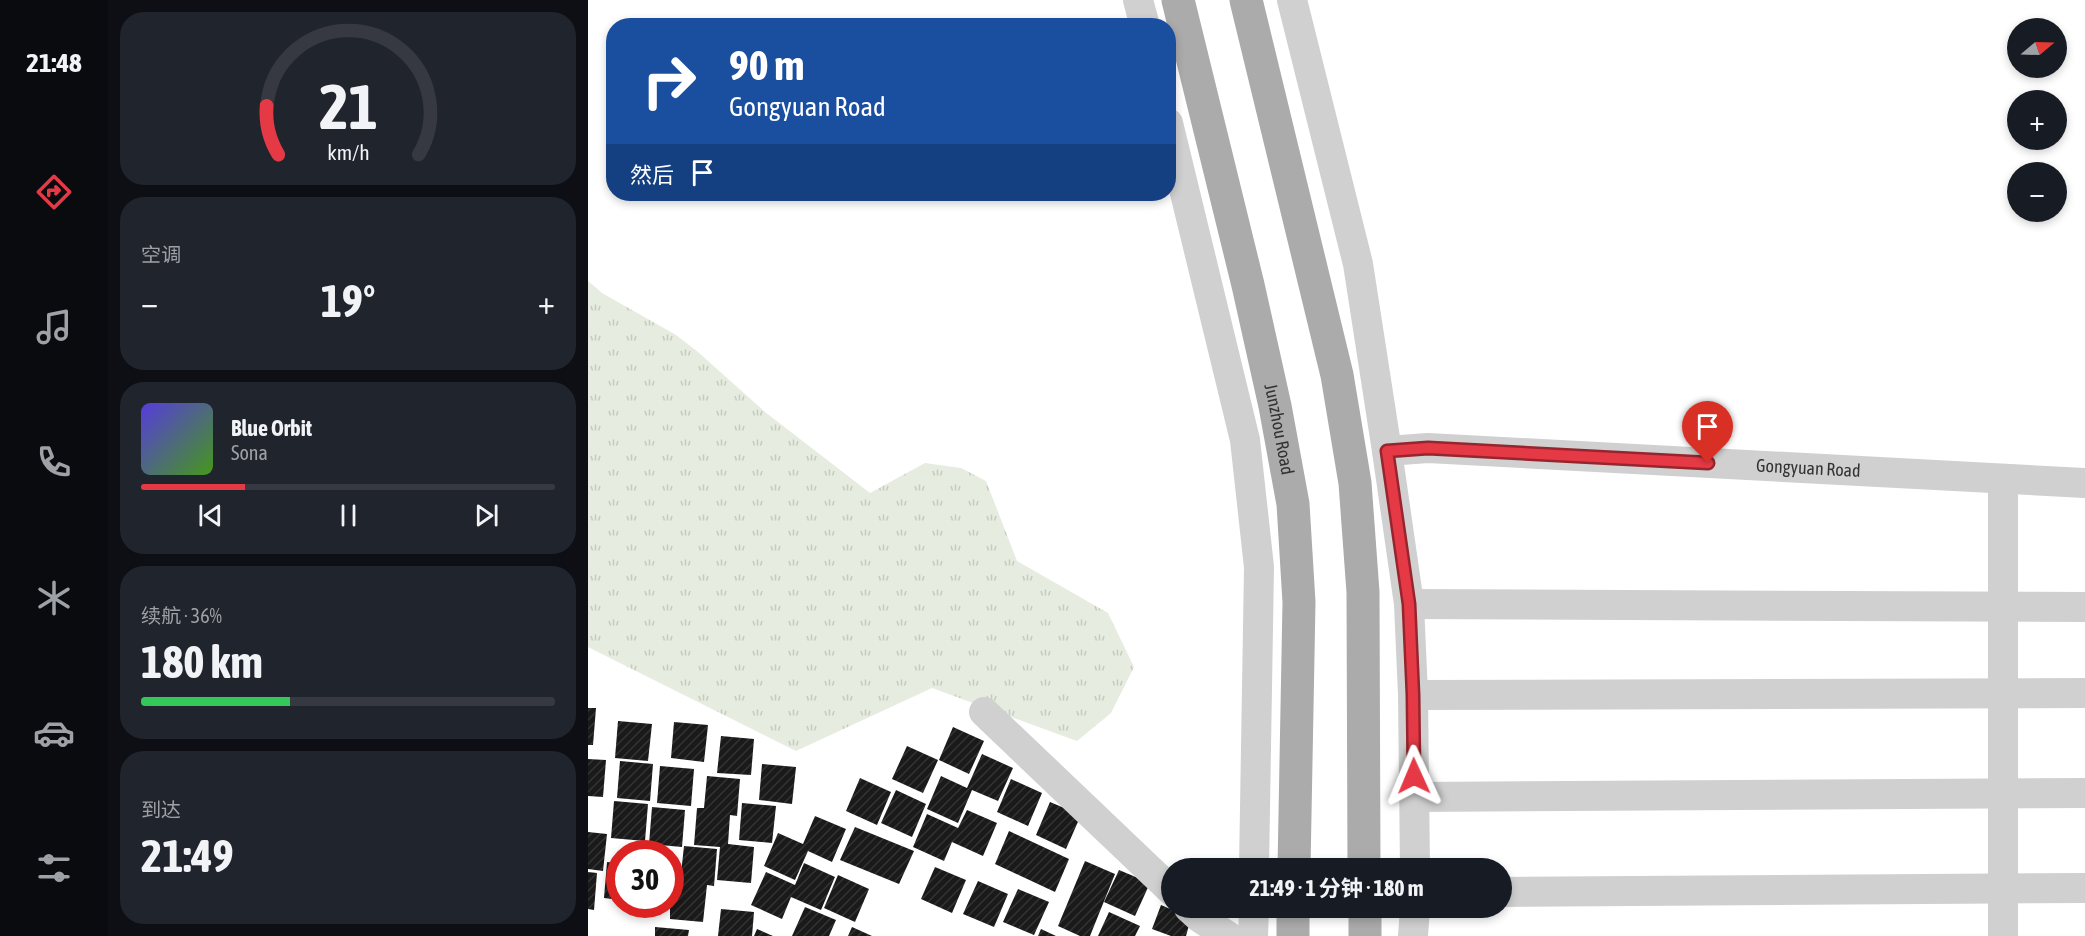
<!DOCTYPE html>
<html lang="zh">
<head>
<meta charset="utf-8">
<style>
	body { margin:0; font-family:"Asap Condensed","Noto Sans SC",sans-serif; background:#20242c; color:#f1f3f6; height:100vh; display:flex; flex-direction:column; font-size:22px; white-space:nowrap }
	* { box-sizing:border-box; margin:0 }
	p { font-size:20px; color:#9ea1a6 }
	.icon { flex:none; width:33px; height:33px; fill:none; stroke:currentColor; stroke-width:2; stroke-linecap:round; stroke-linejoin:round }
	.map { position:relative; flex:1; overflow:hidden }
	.side { display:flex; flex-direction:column; gap:12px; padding:12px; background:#0d0f14; width:480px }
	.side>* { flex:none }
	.guide { position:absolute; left:18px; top:18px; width:570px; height:183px; border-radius:24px; box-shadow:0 3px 9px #0003; background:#1a4fa0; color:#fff; overflow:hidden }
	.needle { width:39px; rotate:71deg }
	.controls { position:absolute; left:1419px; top:18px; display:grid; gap:12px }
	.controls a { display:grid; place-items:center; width:60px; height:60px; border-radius:50%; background:#171b24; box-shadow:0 3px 9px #0003; font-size:30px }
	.speed { position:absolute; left:18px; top:840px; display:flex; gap:12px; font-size:30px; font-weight:700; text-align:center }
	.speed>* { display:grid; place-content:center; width:78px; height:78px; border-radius:50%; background:#171b24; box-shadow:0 3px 9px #0003; line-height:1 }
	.speed .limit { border:9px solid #d22; background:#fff; color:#111 }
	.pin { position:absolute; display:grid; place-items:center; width:51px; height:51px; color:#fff; margin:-62px -26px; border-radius:50% 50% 50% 0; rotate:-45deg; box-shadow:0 0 6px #0007 }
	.pin .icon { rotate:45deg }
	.me { position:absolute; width:66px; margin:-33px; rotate:359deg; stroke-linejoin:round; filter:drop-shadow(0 0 4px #0008) }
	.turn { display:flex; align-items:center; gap:21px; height:126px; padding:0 24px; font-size:27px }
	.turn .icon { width:78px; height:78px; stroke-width:2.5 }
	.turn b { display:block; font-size:42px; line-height:51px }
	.then { display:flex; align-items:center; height:57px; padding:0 24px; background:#0003; gap:12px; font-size:22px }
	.big { font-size:45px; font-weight:700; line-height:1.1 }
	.side .tile { flex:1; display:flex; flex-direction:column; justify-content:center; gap:9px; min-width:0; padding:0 21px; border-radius:24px; background:#20242c }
	.side .dial { align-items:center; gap:0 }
	.dial svg { height:156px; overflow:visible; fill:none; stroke:#363941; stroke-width:7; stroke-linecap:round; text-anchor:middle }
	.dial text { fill:#f1f3f6; stroke:none }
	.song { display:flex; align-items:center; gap:18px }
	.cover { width:72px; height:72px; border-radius:9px; background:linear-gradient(135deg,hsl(250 70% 55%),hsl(100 70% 35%)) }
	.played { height:6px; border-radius:3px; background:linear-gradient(90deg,#e63946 25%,#363941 25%) }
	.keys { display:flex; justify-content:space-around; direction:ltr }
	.heat { display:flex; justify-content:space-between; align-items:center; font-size:33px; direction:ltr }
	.charge { height:9px; border-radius:4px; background:linear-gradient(90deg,#34c759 36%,#363941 0) }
	.trip { position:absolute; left:573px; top:858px; width:351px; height:60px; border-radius:30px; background:#171b24; box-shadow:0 3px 9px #0003; font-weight:700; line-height:60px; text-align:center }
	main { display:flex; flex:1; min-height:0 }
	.tab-bar { display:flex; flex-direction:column; width:108px; justify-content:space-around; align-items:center; background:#090b0e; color:#9ea1a6 }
	.tab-bar .icon { width:42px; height:42px }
	.tab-bar .current { color:#e63946 }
	.tab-bar b { font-size:27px; color:#f1f3f6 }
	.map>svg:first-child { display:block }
	.grass { fill:url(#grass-tufts) }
	.building { fill:url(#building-hatch) }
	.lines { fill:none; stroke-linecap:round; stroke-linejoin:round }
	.minor { stroke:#d0d0d0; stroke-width:30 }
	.major { stroke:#ababab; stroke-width:33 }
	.route-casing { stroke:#96252e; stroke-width:15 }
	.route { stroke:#e63946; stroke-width:10 }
	.labels { text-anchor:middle; stroke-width:6; stroke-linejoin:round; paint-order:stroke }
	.street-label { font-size:18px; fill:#333; stroke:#fff }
</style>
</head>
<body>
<main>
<nav class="tab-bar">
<b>21:48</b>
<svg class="icon current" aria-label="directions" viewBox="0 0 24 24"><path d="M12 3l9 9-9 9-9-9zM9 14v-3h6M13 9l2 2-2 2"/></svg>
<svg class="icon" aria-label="music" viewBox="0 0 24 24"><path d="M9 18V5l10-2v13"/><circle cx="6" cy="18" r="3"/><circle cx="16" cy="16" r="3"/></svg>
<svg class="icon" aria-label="phone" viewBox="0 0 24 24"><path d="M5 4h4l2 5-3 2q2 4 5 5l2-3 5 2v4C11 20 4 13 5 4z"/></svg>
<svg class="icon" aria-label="climate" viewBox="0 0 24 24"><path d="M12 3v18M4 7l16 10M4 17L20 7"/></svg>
<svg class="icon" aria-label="car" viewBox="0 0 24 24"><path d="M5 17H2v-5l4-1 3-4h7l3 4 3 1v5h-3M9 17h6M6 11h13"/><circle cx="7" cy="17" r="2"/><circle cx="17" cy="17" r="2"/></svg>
<svg class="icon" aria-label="filters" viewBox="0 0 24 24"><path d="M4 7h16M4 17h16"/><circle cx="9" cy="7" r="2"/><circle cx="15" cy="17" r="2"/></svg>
</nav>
<section class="side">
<div class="tile dial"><svg viewBox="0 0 100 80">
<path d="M14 69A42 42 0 1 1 86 69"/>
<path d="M14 69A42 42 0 0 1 8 44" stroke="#e63946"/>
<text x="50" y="56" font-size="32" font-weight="700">21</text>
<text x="50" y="72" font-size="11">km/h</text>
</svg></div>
<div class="tile"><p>空调</p>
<div class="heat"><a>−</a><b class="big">19°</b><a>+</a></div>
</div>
<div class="tile">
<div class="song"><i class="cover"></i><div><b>Blue Orbit</b><p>Sona</p></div></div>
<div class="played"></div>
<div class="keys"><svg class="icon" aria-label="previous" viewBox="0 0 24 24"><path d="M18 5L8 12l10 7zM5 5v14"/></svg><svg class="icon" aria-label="pause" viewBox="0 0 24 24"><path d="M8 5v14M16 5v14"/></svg><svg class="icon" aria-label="next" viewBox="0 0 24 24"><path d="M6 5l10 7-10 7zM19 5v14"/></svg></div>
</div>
<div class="tile"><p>续航 · 36%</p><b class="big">180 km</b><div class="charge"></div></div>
<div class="tile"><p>到达</p><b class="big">21:49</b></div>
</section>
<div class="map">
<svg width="1497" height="936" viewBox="0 0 1497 936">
	<defs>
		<pattern id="grass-tufts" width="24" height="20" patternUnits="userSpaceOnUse" patternTransform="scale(1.5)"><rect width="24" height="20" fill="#e6ecdf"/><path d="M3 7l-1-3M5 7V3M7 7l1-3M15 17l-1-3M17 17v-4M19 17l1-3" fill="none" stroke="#c6cbc0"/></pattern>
		<pattern id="building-hatch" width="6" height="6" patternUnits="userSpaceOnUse" patternTransform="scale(1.5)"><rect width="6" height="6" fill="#1a1a1a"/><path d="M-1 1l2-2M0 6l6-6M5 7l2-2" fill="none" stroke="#333"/></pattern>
	</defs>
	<rect width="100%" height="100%" fill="#fff"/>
	<polygon class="grass" points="0,281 14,293 88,335 110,352 177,412 282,493 337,463 373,468 398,481 429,561 520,613 546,667 523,713 489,741 344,688 208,751 0,647"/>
	<g class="building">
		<polygon points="0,708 8,708 5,745 0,745"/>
		<polygon points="30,721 64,724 60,761 27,758"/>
		<polygon points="86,722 120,725 116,762 83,758"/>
		<polygon points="365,727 396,741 381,774 351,760"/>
		<polygon points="133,736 166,739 163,775 129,773"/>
		<polygon points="319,746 350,760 335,793 304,779"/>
		<polygon points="394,754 425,768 410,801 384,790 370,823 339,809 353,776 379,788"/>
		<polygon points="0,759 18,760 15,797 0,796"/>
		<polygon points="32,761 65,764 62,801 29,798"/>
		<polygon points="174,764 208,767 204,804 171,800"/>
		<polygon points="72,766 106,769 103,806 69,803"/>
		<polygon points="119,776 152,779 149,816 142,815 140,844 166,847 163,883 129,880 132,847 106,845 109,808 116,808"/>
		<polygon points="272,778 303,792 289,825 258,811"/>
		<polygon points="423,779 454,793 440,826 409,812"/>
		<polygon points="308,790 338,804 324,837 293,823"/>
		<polygon points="26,801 60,804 57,841 23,838"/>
		<polygon points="462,802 493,815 478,849 448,835"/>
		<polygon points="154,803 188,806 184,843 151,840"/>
		<polygon points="64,807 97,810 94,847 61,844"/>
		<polygon points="379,810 409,823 395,856 364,842 356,861 325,847 339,814 370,828"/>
		<polygon points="227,816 258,829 244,862 220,851 207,880 176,866 190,833 215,844"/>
		<polygon points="267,827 326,851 311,884 252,860"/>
		<polygon points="421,831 481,859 467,892 407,864"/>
		<polygon points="0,832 19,834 15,871 0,869"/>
		<polygon points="96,846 129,849 126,886 119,885 115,922 82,919 82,864 87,865 86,882 92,883"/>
		<polygon points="497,861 527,874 502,936 492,936 470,926"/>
		<polygon points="19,862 32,863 32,900 16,898"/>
		<polygon points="216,863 247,877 233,910 203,897 194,919 163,905 178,872 207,885"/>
		<polygon points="347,867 378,880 364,913 333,899"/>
		<polygon points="531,870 562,883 547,916 516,902"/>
		<polygon points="0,872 9,873 6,910 0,909"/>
		<polygon points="250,875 281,889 267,922 236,908"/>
		<polygon points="390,881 420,894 406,927 375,914"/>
		<polygon points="430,889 461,902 446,935 415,922"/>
		<polygon points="573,905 603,918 598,936 583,936 564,929"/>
		<polygon points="217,907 248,920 241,936 204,936"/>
		<polygon points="133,909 166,912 164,936 130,936"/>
		<polygon points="521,912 552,926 547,936 510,936"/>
		<polygon points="67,927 101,930 100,936 67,936"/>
		<polygon points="264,927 284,936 260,936"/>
		<polygon points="169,929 185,936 166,936"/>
		<polygon points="453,929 468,936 450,936"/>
	</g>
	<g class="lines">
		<g class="minor">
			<polyline points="550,0 557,26"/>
			<polyline points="704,0 770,264 799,451 821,604 825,695 827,868"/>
			<polyline points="580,123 657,440 671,567 666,868"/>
			<path id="s1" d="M799,451L840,448L1497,483"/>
			<polyline points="1415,479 1415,936"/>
			<polyline points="821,604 1497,607"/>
			<polyline points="825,695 1497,693"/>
			<polyline points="396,712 584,891"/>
			<polyline points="827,797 1497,793"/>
			<polyline points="914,892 1497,888"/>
			<polyline points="601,908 612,918 640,936"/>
			<polyline points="665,936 666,908"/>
			<polyline points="825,936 827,908"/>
		</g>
		<g class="major">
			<path id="s2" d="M590,0L660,285L687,406L705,504L711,602L706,868"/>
			<polyline points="658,0 749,375 767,483 775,592 776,868"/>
			<polyline points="777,908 777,936"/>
			<polyline points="705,936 705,908"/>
		</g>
	</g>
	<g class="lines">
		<defs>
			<polyline id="route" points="826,776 825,695 821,604 799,451 840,448 1120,463"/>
		</defs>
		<use href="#route" class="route-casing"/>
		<use href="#route" class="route"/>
	</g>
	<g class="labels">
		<g class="street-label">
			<text dy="6" stroke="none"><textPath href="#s2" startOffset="441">Junzhou Road</textPath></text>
			<text dy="6" stroke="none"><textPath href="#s1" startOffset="422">Gongyuan Road</textPath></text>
		</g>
	</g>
</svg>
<div class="controls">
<a><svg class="needle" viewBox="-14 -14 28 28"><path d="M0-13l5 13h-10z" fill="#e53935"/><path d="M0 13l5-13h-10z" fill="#9ea1a6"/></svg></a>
<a>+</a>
<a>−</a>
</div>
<div class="speed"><div class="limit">30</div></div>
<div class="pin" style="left:1120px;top:463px;background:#d93025"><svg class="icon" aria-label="arrive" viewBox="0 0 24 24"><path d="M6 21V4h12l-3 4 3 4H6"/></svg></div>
<svg class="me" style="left:826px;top:776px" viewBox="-20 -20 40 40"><path d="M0-17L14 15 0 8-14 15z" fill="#e63946" stroke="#fff" stroke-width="4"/></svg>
<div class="trip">21:49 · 1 分钟 · 180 m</div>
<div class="guide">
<div class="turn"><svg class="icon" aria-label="right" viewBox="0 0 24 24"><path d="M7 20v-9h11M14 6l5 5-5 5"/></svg><div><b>90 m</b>Gongyuan Road</div></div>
<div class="then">然后<svg class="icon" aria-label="arrive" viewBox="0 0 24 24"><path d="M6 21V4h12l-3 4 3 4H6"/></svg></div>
</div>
</div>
</main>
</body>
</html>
